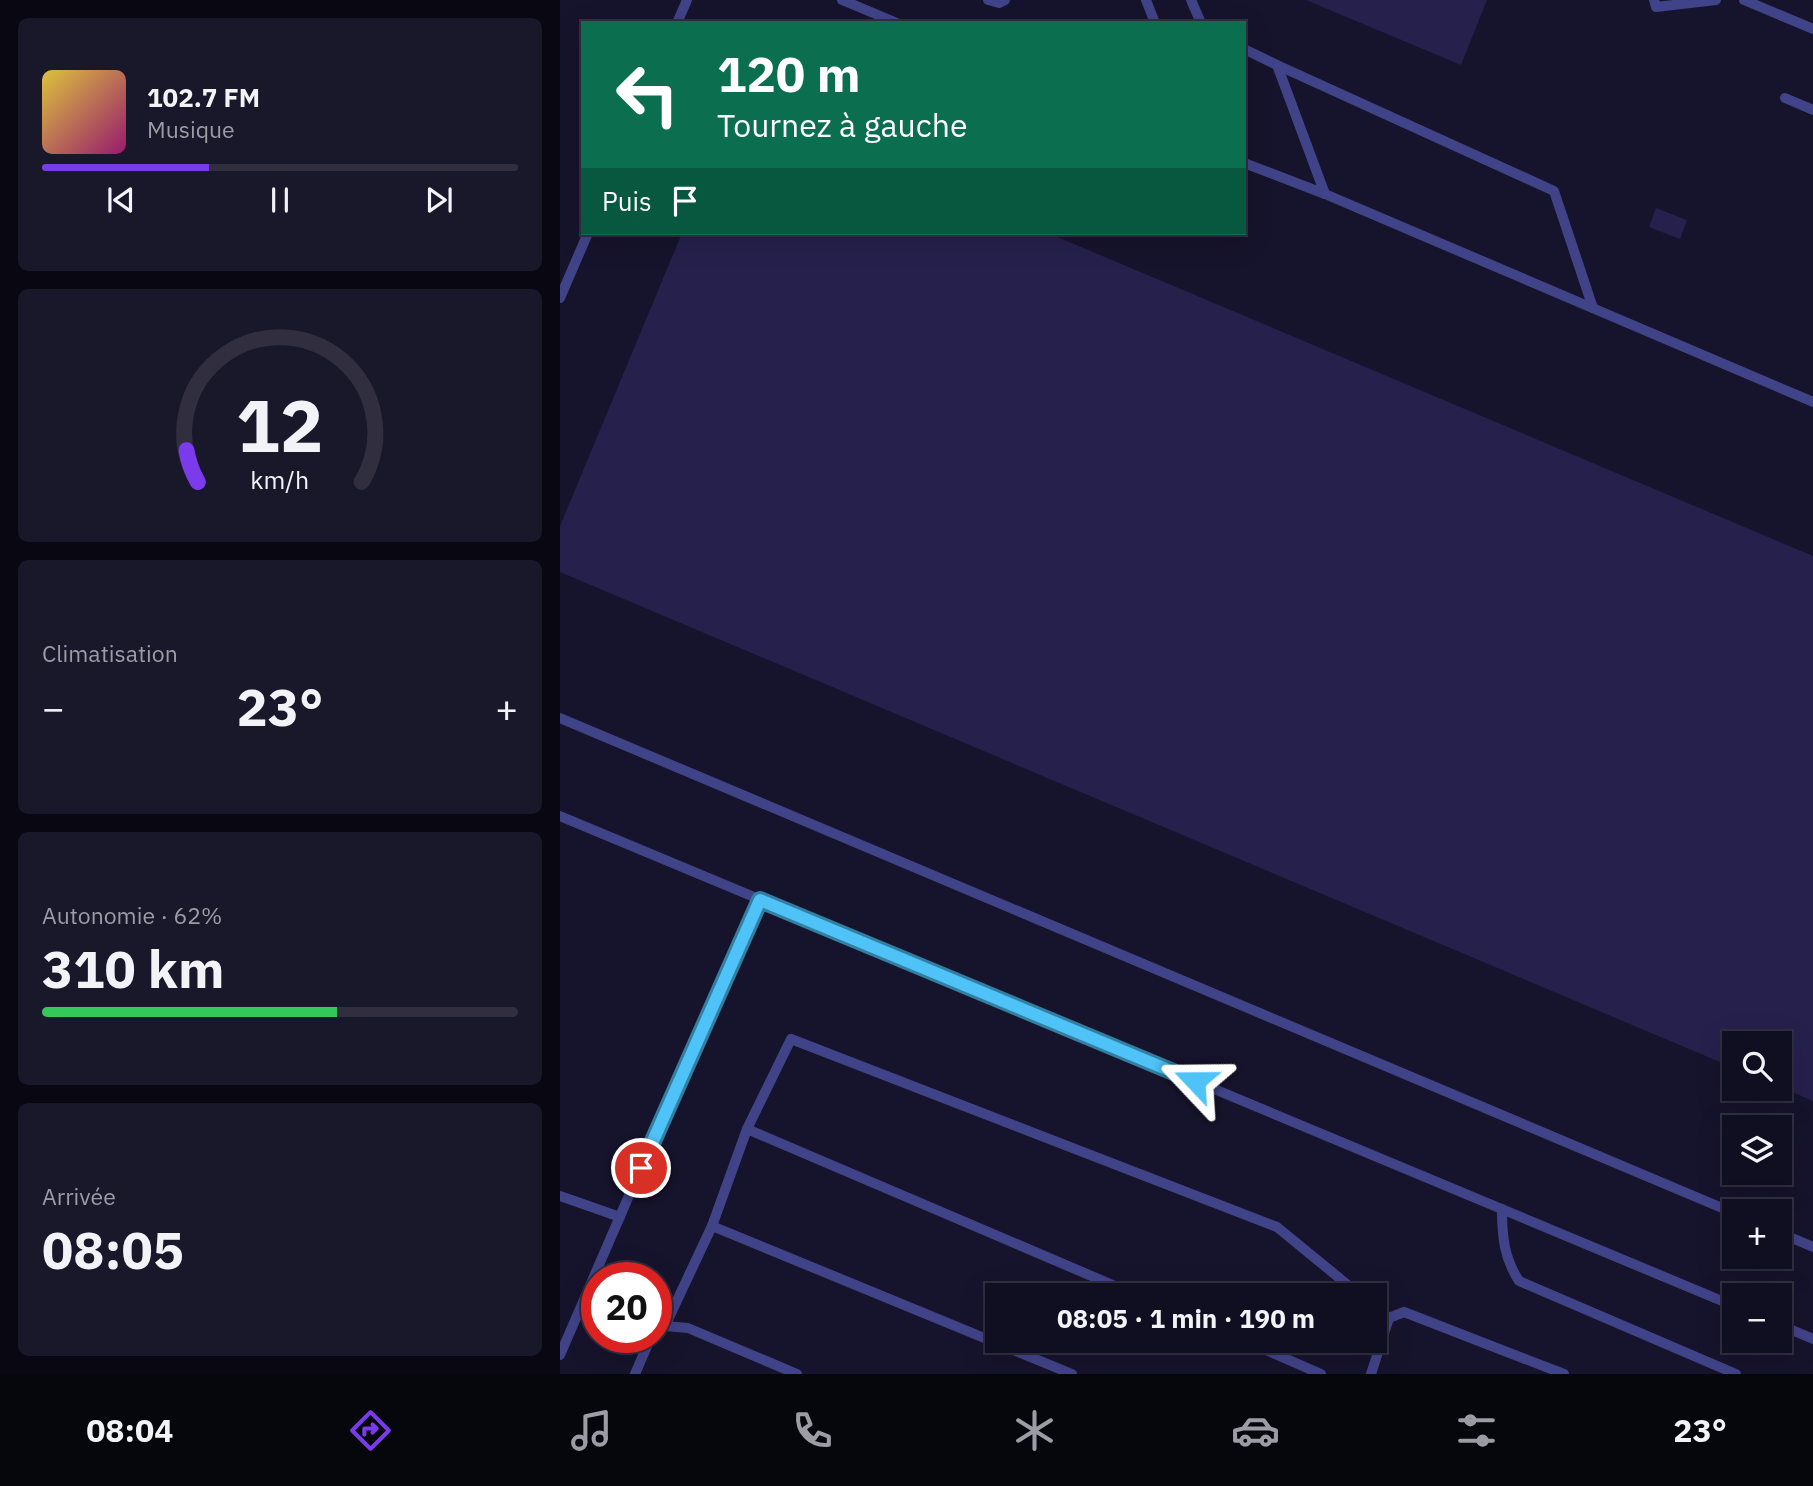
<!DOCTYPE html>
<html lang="fr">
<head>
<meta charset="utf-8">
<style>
	body { margin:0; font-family:"IBM Plex Sans",sans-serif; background:#19172a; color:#f1f3f6; height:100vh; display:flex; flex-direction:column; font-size:26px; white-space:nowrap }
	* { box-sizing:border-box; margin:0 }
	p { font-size:23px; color:#9c9ca5 }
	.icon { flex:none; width:38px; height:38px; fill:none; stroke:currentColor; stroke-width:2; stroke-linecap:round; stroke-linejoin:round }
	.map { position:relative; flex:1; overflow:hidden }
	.details { display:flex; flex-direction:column; gap:18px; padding:18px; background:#090812; width:560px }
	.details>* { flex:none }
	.guide { position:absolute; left:21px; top:21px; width:665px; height:214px; border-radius:0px; box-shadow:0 7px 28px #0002,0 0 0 2px #302e3f; background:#0b6e4f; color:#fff; overflow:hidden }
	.tools { position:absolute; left:1162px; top:1031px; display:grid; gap:14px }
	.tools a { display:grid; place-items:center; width:70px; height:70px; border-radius:0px; background:#100e21; box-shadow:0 7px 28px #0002,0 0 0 2px #302e3f; font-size:35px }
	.speed { position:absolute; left:21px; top:1262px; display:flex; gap:14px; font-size:35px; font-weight:700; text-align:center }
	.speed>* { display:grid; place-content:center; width:91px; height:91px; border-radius:50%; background:#100e21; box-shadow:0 7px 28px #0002,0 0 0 2px #302e3f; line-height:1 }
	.speed .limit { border:10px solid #d22; background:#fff; color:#111 }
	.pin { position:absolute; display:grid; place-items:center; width:60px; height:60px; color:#fff; margin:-30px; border:4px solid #fff; border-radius:50%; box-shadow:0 2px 7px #0007 }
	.me { position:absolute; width:77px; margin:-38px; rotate:293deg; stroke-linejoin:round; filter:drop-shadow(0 0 5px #0008) }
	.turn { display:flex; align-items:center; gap:24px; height:147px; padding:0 21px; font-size:32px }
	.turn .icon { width:91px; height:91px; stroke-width:2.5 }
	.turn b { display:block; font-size:49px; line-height:60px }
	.then { display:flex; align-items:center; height:66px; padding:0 21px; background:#0003; gap:14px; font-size:26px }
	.big { font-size:52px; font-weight:700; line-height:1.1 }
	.details .widget { flex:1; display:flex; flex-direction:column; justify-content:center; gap:10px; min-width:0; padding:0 24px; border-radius:10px; background:#19172a }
	.details .dial { align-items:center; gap:0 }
	.dial svg { height:182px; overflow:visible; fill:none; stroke:#302e3f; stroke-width:7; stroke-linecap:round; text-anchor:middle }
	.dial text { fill:#f1f3f6; stroke:none }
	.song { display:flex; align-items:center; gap:21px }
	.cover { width:84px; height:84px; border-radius:10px; background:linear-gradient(135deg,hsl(50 70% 55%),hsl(320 70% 35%)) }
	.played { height:7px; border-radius:4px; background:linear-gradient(90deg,#7c3aed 35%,#302e3f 35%) }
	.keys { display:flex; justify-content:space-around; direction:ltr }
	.heat { display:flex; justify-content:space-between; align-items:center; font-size:38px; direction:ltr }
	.charge { height:10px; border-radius:5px; background:linear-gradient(90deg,#34c759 62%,#302e3f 0) }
	.trip { position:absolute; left:425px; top:1283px; width:402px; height:70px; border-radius:0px; background:#100e21; box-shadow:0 7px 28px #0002,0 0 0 2px #302e3f; font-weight:700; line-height:70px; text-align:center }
	.tab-bar { display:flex; height:112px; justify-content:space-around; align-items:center; background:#06060d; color:#9c9ca5 }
	.tab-bar .icon { width:49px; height:49px }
	.tab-bar .active { color:#7c3aed }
	.tab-bar b { font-size:32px; color:#f1f3f6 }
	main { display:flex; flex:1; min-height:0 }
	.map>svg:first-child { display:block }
	.building { fill:#26204c }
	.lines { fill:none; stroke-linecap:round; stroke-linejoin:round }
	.lane { stroke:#414388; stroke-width:10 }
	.route-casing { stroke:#337fa1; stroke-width:18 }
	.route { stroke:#4fc3f7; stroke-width:12 }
</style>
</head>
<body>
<main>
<section class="details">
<div class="widget">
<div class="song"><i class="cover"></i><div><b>102.7 FM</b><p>Musique</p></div></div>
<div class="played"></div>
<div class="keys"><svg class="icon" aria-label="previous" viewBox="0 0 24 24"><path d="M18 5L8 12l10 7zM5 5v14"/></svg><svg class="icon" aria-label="pause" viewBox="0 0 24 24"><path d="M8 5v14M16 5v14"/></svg><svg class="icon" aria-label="next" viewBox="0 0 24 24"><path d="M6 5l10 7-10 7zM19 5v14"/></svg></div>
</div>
<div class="widget dial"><svg viewBox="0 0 100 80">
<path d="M14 69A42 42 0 1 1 86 69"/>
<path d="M14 69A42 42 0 0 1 9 55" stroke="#7c3aed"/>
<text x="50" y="56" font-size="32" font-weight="700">12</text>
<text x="50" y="72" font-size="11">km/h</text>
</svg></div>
<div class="widget"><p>Climatisation</p>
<div class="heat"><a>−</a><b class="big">23°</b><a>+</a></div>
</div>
<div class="widget"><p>Autonomie · 62%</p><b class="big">310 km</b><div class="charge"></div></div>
<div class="widget"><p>Arrivée</p><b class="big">08:05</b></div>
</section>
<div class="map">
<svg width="1253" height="1374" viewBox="0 0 1253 1374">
	<rect width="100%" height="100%" fill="#16132c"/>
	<g class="building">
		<polygon points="746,0 927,0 901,65"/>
		<polygon points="1096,208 1127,220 1120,239 1089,227"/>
		<polygon points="122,233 488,233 1253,556 1253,1101 1220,1087 1220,1043 1174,1043 1174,1068 0,572 0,526"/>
	</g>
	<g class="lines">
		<g class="lane">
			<polyline points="282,0 337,23"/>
			<polyline points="428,0 439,3 445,0"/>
			<polyline points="586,0 595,23"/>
			<polyline points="631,0 641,23"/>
			<polyline points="1094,0 1096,7 1156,0"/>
			<polyline points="1184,0 1253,29"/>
			<polyline points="117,23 127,0"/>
			<polyline points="684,49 717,65 765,194"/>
			<polyline points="717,65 994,191 1033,308"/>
			<polyline points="1225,98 1253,110"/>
			<polyline points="684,163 765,194 1253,402"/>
			<polyline points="0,298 28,233"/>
			<polyline points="0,718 1174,1213"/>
			<polyline points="0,816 1174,1306"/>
			<polyline points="187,1129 231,1039 717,1227 800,1295"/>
			<polyline points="0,1196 60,1217"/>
			<path d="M942,1209C942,1236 944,1258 959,1281L1176,1374"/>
			<polyline points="152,1226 187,1129 576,1295"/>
			<polyline points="1220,1233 1253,1247"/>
			<polyline points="816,1307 829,1318"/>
			<polyline points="1220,1325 1253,1339"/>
			<polyline points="105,1326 152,1226 512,1374"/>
			<polyline points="96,1333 105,1326 128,1328 237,1374"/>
			<polyline points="683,1340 761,1374"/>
			<polyline points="0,1355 177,946 200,900"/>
			<polyline points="75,1374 91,1337"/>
			<polyline points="811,1374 829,1318 844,1312 1004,1374"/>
		</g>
	</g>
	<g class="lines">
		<defs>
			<polyline id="route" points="81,1168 200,900 635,1081"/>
		</defs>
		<use href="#route" class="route-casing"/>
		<use href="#route" class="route"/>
	</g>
</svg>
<div class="tools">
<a><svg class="icon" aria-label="search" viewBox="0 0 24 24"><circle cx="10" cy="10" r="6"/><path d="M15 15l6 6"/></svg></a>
<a><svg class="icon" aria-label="layers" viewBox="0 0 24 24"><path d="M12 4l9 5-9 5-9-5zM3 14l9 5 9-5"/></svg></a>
<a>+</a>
<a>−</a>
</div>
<div class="speed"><div class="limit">20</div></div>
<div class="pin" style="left:81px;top:1168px;background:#d93025"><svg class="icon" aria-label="arrive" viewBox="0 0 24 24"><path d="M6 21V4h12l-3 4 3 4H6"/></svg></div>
<svg class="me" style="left:635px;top:1081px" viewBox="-20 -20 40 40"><path d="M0-17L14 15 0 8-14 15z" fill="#4fc3f7" stroke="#fff" stroke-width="4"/></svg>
<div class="trip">08:05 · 1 min · 190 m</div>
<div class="guide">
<div class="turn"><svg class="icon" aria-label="left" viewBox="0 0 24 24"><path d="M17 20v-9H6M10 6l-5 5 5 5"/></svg><div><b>120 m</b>Tournez à gauche</div></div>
<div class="then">Puis<svg class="icon" aria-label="arrive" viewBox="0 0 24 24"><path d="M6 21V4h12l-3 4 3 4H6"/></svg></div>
</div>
</div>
</main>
<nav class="tab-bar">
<b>08:04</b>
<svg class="icon active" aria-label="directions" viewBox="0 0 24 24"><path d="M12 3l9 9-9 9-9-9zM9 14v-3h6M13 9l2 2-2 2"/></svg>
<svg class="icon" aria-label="music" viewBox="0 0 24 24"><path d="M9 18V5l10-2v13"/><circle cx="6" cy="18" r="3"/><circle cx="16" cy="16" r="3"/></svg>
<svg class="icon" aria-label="phone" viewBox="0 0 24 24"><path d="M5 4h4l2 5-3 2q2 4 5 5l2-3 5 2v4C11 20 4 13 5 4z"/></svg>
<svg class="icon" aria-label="climate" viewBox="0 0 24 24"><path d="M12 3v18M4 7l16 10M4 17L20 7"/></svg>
<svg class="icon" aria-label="car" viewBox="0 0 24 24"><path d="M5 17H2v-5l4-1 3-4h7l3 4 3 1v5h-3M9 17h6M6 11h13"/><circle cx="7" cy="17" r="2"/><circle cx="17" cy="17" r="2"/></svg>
<svg class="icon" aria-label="filters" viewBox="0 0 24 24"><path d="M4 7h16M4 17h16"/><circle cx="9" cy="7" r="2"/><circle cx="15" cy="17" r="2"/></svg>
<b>23°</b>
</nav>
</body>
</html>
